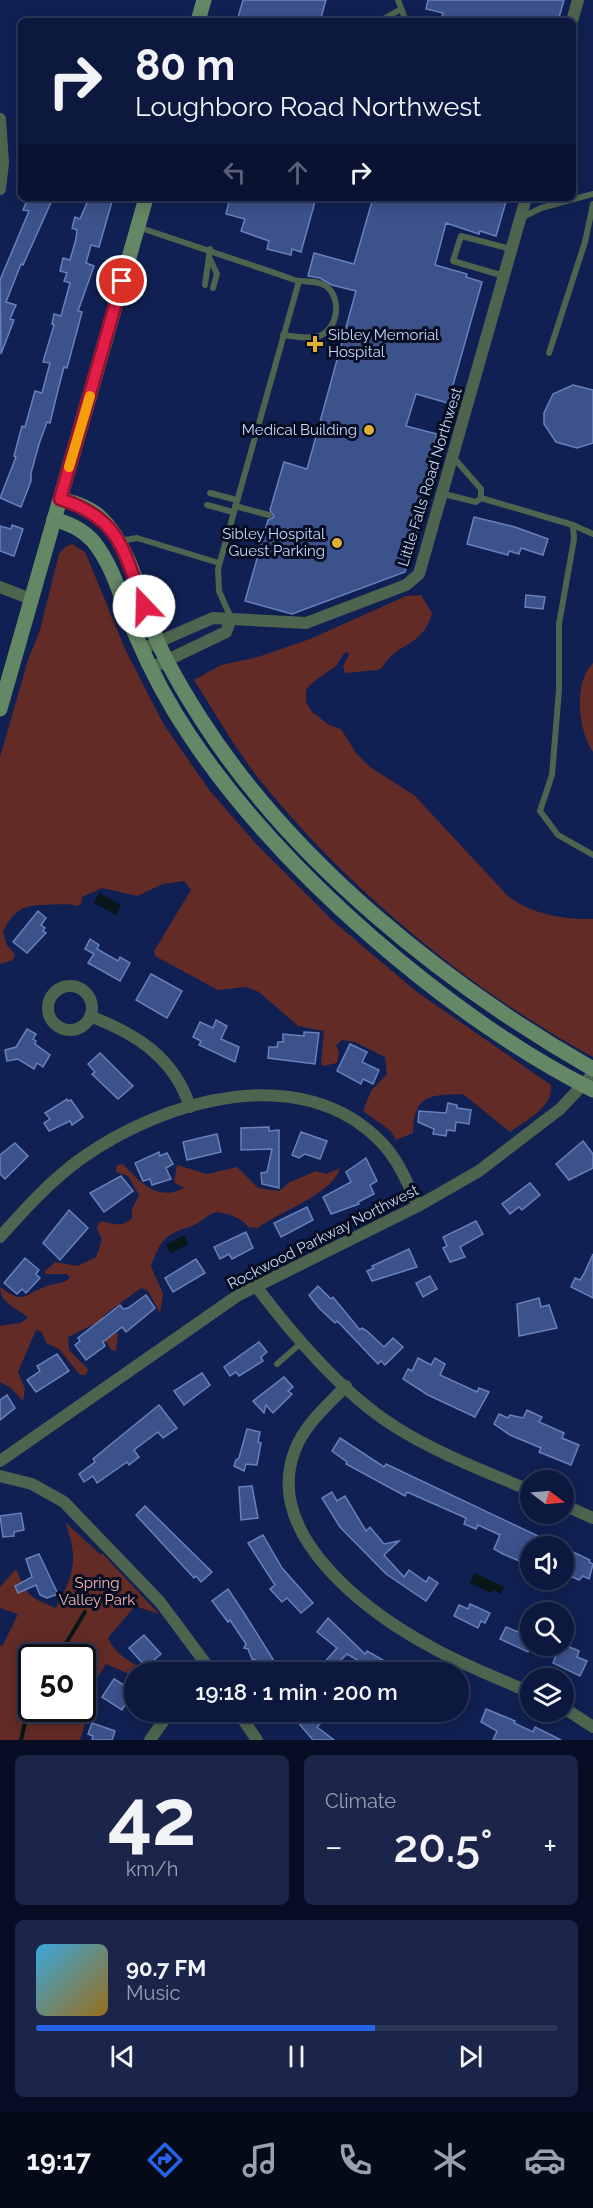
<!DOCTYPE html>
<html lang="en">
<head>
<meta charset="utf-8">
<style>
	body { margin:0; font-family:Raleway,sans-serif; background:#1a2549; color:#f1f3f6; height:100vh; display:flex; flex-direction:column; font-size:22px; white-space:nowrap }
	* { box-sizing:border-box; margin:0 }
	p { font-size:20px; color:#9aa0b0 }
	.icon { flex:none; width:33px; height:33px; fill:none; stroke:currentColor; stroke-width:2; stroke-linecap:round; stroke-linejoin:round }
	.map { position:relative; height:1740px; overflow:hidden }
	.side { display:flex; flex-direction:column; gap:15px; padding:15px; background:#070d22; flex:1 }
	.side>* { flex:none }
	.guide { position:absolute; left:18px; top:18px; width:558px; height:183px; border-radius:9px; box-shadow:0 3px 15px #0003,0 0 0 2px #2c3758; background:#0c183e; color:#f1f3f6; overflow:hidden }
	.needle { width:39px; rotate:106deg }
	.buttons { position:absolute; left:520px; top:1470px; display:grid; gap:12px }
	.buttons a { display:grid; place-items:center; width:54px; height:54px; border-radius:50%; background:#0c183e; box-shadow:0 3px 15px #0003,0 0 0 2px #2c3758; font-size:30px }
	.speed { position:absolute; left:18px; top:1644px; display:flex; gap:12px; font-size:30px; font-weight:700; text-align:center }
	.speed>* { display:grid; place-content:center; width:78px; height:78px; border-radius:50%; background:#0c183e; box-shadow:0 3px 15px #0003,0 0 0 2px #2c3758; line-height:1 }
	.speed .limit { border:3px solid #111; border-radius:9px; background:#fff; color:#111 }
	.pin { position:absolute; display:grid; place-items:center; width:51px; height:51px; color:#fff; margin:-26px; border:3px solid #fff; border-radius:50%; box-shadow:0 2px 6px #0007 }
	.me { position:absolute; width:66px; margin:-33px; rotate:339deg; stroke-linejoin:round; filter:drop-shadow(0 0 4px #0008) }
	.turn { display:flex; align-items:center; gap:21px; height:126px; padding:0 18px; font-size:27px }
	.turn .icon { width:78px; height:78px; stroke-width:2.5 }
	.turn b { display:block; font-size:42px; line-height:51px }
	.lanes { display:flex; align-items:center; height:57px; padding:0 18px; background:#0003; justify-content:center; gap:30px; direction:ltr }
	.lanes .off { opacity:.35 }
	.big { font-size:45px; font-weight:600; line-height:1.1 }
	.side .widget { flex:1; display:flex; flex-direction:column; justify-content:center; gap:9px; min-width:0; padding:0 21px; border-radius:9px; background:#1a2549 }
	.side .dial { align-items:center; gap:0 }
	.dial b { font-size:78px; line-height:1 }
	.song { display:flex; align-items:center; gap:18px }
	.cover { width:72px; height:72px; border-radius:9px; background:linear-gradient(135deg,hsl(200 70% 55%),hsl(40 70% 35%)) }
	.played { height:6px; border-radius:3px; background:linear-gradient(90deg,#2563eb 65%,#2c3758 65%) }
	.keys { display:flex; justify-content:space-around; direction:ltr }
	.heat { display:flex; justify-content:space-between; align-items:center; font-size:33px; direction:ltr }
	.side .tiles { flex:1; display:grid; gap:15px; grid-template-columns:1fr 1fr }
	.widget:last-child { grid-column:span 2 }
	.trip { position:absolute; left:124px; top:1662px; width:345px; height:60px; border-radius:30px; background:#0c183e; box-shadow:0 3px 15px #0003,0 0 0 2px #2c3758; font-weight:600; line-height:60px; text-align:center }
	.tabs { display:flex; height:96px; justify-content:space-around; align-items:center; background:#050a19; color:#9aa0b0 }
	.tabs .icon { width:42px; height:42px }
	.tabs .selected { color:#2563eb }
	.tabs b { font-size:27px; color:#f1f3f6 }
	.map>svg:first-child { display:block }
	.green { fill:#622b26; fill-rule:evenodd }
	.water { fill:#081617 }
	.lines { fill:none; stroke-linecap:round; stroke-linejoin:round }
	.stream { stroke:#081617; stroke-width:4 }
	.building { fill:#3b528b; stroke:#6881bb; stroke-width:1.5 }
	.lane { stroke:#4e644f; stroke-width:6 }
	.street { stroke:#4e644f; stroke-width:12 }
	.secondary { stroke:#648766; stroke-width:15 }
	.route-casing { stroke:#92132f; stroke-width:15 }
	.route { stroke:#e11d48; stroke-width:10 }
	.slow { stroke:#f59e0b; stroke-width:10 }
	.poi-dot { fill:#e0b034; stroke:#060d22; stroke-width:2 }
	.labels { text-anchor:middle; stroke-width:6; stroke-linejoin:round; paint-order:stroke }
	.poi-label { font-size:15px; fill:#c9d8f8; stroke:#060d22; text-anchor:end }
	.street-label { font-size:15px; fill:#c9d8f8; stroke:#060d22 }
	.park-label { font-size:15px; fill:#f8b7af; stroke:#060d22 }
</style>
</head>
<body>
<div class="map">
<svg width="593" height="1740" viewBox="0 0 593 1740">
	<rect width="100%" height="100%" fill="#102052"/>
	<g class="green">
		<path d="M72,544L85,552L126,651L164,725L210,791L257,845L334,922L417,992L551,1085C553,1108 526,1120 510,1132L463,1094C430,1095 414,1094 413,1133L396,1140L391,1131L363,1111L371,1091L387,1074L385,1057L355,1042L342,1040L336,1045L339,1052L337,1063L323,1066L321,1063L324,1031L298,1026L259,992L246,987L218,990L155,956L154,951L191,890L184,881L163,884L137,896L102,888L82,897L81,904L77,906C65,903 56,905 43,905C21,905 12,913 3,932L7,945L15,954L13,960L0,964V757L28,660L40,630L59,554L65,547Z"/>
		<path d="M421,595L432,613C423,648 397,641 382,668L378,670L345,673L343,666L349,655L348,652L344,653L336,666L313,682L306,690V702L312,712L329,725L341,729L356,753L370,767L414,795L508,896C531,914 564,920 593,919V1057C467,988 350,891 259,779C235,748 215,713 194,680L221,665L258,657L310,639L406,596Z"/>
		<path d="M593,663V752C578,731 573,682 593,663Z"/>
		<path d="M123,1164C140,1182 157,1202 184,1188L174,1182L177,1165L207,1174L237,1167L258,1188L279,1191L290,1182L316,1171L326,1174L340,1168C333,1194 280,1211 258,1228L248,1227C241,1217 228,1214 217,1212C207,1214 201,1223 192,1226C164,1235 161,1239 151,1266L163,1294L160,1313L148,1291L141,1288L103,1316L113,1333H118L116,1351L111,1350L98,1327L94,1324L68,1337L69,1350L88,1369L86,1375H80L59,1349L46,1343L42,1332L36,1330L18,1372L25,1389L23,1401L11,1388L0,1382V1326L20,1323L28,1318C19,1308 0,1305 0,1287C25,1305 22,1295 47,1286C55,1283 63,1284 70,1278L67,1274H46L44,1272L55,1262L78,1266L96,1257L102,1240L97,1228L98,1224L102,1221C114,1224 122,1228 132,1218V1209L139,1195L128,1176L116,1172L117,1165Z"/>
		<path d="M65,1522L101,1555V1552L159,1614L135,1606L108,1638C117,1657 129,1659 145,1672H135V1682L127,1673L106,1664L91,1688L95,1692L80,1740H0V1646L3,1645L18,1614L0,1608V1587L16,1569C28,1597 29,1597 56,1608C74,1574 79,1559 65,1522ZM32,1658H82V1708H32Z"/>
	</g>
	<g class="water">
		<polygon points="99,893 121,905 116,915 94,903"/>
		<polygon points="184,1235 188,1244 170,1254 166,1245"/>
		<polygon points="475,1573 504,1587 501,1594 493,1590 491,1593 470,1583"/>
	</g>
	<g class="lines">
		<g class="stream">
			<polyline points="57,1658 85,1612"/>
			<polyline points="21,1740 32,1692"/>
		</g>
	</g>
	<g class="building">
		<polygon points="243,0 326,0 320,21 237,21"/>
		<polygon points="428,0 564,0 558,21 441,21 443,13 426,9"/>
		<polygon points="28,198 53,198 23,265 21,264 6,302 16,305 10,319 14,320 1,354 0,280 29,211 23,210"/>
		<polygon points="89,198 113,198 99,247 91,245 86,263 94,266 78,311 82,312 67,368 64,367 59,386 50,423 47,422 39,444 31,473 31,481 21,507 0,498 16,457 14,456 22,426 25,427 35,391 42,393 50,363 43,362 54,325 52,324 54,314 61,316 70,283 64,281 67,273 60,271 63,258 70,260 76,239 77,230 72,228 75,217 80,219"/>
		<polygon points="230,198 316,198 301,252 292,249 291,255 267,249 269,241 241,231 245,219 226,214"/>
		<polygon points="373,198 507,198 496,236 480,231 479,234 446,223 435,265 467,274 466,277 482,282 448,403 416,394 406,426 437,434 419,502 425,504 405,572 292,614 245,601 268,520 274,517 270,510 284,462 307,469 356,291 332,285 320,278 308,276 314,253 354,264"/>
		<polygon points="573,385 593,390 593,443 577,448 556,442 544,424 544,413 553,394"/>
		<polygon points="474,517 515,527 548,539 543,555 521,548 519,554 509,551 508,555 467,544"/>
		<polygon points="12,525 23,529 14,556 0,551 0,526 11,529"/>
		<polygon points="526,595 545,597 543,609 525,607"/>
		<polygon points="38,911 46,918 41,925 45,928 43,931 46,933 27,953 13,942"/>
		<polygon points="90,939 99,945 97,949 118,961 120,957 130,963 120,981 88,963 94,954 85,949"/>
		<polygon points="151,974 182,991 167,1018 136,1000"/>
		<polygon points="216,1020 227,1026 221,1039 239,1047 235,1062 199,1045 201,1041 193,1037 200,1022 213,1028"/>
		<polygon points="27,1029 36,1034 33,1039 36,1041 35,1044 50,1055 43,1067 37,1063 34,1069 18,1059 7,1061 5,1050 16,1047"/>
		<polygon points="304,1032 319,1033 315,1064 268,1058 269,1047 277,1047 278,1042 283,1042 283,1034 304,1036"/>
		<polygon points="350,1044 367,1052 362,1062 379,1070 373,1084 363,1079 361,1084 337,1071"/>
		<polygon points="100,1053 133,1086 118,1099 92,1074 95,1072 88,1064"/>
		<polygon points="67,1099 68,1101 71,1100 83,1117 72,1125 70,1121 49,1131 44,1123 50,1119 45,1113"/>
		<polygon points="448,1103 457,1105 457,1108 471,1110 469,1124 456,1122 455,1131 447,1130 446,1136 433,1134 434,1129 418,1122 419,1111 446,1113"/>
		<polygon points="269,1127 269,1131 279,1130 279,1188 262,1184 261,1173 267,1172 272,1149 241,1150 241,1128"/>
		<polygon points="301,1132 327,1141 320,1159 305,1154 299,1158 292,1155"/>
		<polygon points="217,1134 221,1152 187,1160 183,1142"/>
		<polygon points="583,1141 593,1154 593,1168 569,1180 556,1164"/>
		<polygon points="15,1143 28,1156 5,1179 0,1174 0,1155"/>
		<polygon points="159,1152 160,1156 167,1153 173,1164 166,1168 171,1179 152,1185 150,1179 143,1181 135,1163"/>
		<polygon points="366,1158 377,1181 370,1185 374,1194 358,1202 359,1204 331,1214 323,1197 351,1182 346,1172"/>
		<polygon points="121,1176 133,1191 104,1212 90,1193"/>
		<polygon points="530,1183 540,1195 522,1210 519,1207 510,1214 502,1204"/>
		<polygon points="307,1207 313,1220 281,1237 274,1223"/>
		<polygon points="69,1210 88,1228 60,1260 43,1243"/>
		<polygon points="476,1221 483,1234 460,1247 465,1257 450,1262 443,1248 447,1246 443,1237"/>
		<polygon points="246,1232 253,1248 232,1259 229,1254 220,1259 214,1247"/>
		<polygon points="409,1249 417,1267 372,1281 367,1271 374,1268 372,1266"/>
		<polygon points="593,1254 593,1298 571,1287 575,1278 580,1280 584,1274"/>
		<polygon points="25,1258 39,1270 36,1274 40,1278 26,1293 22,1289 17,1294 4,1283"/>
		<polygon points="196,1259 205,1273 173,1292 165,1278"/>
		<polygon points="430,1276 437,1289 423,1297 416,1283"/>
		<polygon points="318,1286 331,1299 333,1297 360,1330 362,1328 367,1331 384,1347 393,1338 403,1347 385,1365 381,1361 378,1364 341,1325 337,1321 335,1323 319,1308 309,1295"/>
		<polygon points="146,1295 155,1308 126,1332 122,1327 103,1342 105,1346 86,1360 75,1345 80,1341 78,1338 120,1305 123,1309 128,1308"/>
		<polygon points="539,1298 541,1307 549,1305 557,1328 519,1336 517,1304"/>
		<polygon points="259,1342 267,1352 261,1357 263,1361 239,1376 236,1372 230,1376 224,1367"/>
		<polygon points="57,1354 69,1371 36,1392 27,1380 40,1371 37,1366"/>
		<polygon points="418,1358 431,1365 435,1358 445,1364 440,1375 477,1392 479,1388 489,1392 475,1417 428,1395 403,1379 408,1369 412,1371"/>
		<polygon points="202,1373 210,1385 184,1405 174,1391"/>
		<polygon points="284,1377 293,1387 288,1391 292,1394 273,1413 266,1405 264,1413 253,1401"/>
		<polygon points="7,1395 15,1408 0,1420 0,1400"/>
		<polygon points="159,1405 177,1428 163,1438 158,1432 134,1450 139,1457 129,1465 127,1462 97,1483 93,1476 84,1482 79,1474 95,1462 93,1459"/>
		<polygon points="527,1410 542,1417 539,1422 564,1433 562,1438 579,1445 571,1465 539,1452 541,1448 510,1435 494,1424 499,1414 508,1418 510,1415 523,1418"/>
		<polygon points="247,1429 260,1432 258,1442 261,1443 257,1465 246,1464 244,1471 234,1466 236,1460 239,1458"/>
		<polygon points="340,1438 384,1467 386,1464 559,1546 531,1546 531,1566 503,1554 494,1549 500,1535 478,1525 476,1529 464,1524 466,1518 407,1492 405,1496 346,1464 347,1462 332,1451"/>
		<polygon points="252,1486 258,1518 241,1520 239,1487"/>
		<polygon points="332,1492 337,1501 345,1496 366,1531 370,1527 384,1544 399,1541 384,1555 404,1577 409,1570 426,1582 429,1577 438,1583 426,1601 386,1574 340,1527 322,1498"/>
		<polygon points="145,1506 212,1572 201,1582 196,1576 194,1578 136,1515"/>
		<polygon points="21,1513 24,1530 14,1532 14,1536 3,1537 0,1516"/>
		<polygon points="263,1535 282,1568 313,1603 301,1613 287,1598 282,1602 270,1589 275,1585 248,1543"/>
		<polygon points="571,1551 590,1560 589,1562 593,1564 589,1579 583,1576 579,1580 564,1573"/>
		<polygon points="39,1554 58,1594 47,1598 40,1595 36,1585 18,1593 15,1586 32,1577 26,1559"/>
		<polygon points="228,1589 244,1613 281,1672 263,1672 256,1660 252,1659 248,1649 244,1648 246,1644 230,1620 228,1622 212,1601"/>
		<polygon points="470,1604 490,1613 485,1623 481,1621 478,1628 454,1616 459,1605 468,1609"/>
		<polygon points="328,1618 365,1654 367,1651 404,1672 364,1672 368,1666 347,1654 331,1670 323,1664 337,1648 317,1632"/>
		<polygon points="506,1627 531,1637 528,1652 500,1639"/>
		<polygon points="144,1635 161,1654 146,1667 129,1648"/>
		<polygon points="567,1646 579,1651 577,1657 587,1661 580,1676 553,1663 558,1651 563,1653"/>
		<polygon points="114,1679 129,1688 123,1699 127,1702 122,1710 102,1697"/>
		<polygon points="486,1709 515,1721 514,1723 533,1732 535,1727 561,1740 493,1740 497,1731 481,1722"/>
		<polygon points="289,1712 309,1712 320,1724 317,1727 334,1740 313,1740"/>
		<polygon points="92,1723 115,1731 112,1740 92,1740 93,1736 88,1734"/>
	</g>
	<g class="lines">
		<g class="lane">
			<polyline points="398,0 406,21"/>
			<polyline points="380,21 401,9"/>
			<polyline points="521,218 541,208 593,194"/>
			<path d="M138,227C191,245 243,262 295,280C305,283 316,279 326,286C343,299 338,333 315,337C306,339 293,336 283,335"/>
			<polyline points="210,259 217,274 213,288"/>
			<polyline points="504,276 453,261 461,236 511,249"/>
			<polyline points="205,285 210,249"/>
			<polyline points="549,353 585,242 593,204"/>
			<polyline points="210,493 237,500"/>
			<polyline points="444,494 476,502 481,498 481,489 454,458"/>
			<polyline points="481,498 573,525 574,539 559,624 559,690 552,775 540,811 558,835 593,855"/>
			<polyline points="207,505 233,512"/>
			<polyline points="235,506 269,515"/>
			<polyline points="573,525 593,534"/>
			<polyline points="119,541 137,538 219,563"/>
			<polyline points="231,618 219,591 218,569 299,281"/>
			<polyline points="277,1364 301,1343"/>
		</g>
		<g class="street">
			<polyline points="572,21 578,0"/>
			<polyline points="0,119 3,163 0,189"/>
			<polyline points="0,587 31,599"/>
			<polyline points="142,649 213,618 306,623 406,585 419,574 526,198"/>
			<polyline points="151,668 226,632 231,619"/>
			<circle cx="70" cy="1008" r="22"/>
			<path d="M90,1016C136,1034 174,1057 190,1107"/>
			<path d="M0,1237C25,1209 51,1180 82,1158C164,1100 302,1059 382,1143C399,1161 408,1184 418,1206"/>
			<path d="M256,1286C291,1333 343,1394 394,1426C436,1453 485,1471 531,1491"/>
			<path d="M346,1386C327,1406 305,1424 295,1450C262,1535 367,1612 431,1647C463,1665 498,1678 531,1693"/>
			<polyline points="0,1461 237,1296 418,1206 479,1171 560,1109 593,1074"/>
			<polyline points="0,1476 32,1484 64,1502 160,1602 212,1672"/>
			<polyline points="564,1505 593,1518"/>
			<polyline points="564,1708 593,1727"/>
			<polyline points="238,1712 257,1740"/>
			<polyline points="150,1740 170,1712"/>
		</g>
		<g class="secondary">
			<polyline points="198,21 204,0"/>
			<path d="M60,499C75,503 90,507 101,518C130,545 142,603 157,640C169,668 185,694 201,719C293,863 446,985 593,1069"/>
			<path d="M54,519C70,524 82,529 93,541C115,568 123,605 136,636C151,671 169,705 190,736C279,870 449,1018 593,1090"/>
			<polyline points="0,709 146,198"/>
		</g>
	</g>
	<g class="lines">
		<defs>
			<path id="route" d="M122,281L60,499C122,519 123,551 144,606"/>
		</defs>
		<use href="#route" class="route-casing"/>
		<use href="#route" class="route"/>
		<polyline class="slow" points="69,467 90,396"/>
	</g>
	<g class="poi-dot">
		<path d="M312 335h6v6h6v6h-6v6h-6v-6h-6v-6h6z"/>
		<circle cx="369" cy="430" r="6"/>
		<circle cx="337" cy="543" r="6"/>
	</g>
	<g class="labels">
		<g class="poi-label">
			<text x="328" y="340" text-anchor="start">Sibley Memorial<tspan x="328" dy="17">Hospital</tspan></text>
			<text x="357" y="435">Medical Building</text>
			<text x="325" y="539">Sibley Hospital<tspan x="325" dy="17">Guest Parking</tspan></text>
		</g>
		<g class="street-label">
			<text transform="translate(430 477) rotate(-73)" y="5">Little Falls Road Northwest</text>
			<text transform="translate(323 1237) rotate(-27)" y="5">Rockwood Parkway Northwest</text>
		</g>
		<g class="park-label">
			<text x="97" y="1588">Spring<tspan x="97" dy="17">Valley Park</tspan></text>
		</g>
	</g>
</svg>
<div class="buttons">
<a><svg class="needle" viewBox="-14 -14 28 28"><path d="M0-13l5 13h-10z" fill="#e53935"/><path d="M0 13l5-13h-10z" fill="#9aa0b0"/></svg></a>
<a><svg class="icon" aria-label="sound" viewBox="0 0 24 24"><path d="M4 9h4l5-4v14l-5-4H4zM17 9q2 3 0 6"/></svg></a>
<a><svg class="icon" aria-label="search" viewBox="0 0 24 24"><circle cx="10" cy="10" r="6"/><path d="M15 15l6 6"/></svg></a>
<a><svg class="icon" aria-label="layers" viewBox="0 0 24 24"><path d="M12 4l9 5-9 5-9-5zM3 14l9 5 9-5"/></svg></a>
</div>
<div class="speed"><div class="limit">50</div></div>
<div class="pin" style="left:122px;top:281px;background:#d93025"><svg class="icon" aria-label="arrive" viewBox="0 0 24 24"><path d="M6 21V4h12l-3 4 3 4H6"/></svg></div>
<svg class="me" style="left:144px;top:606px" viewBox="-20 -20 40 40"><circle r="19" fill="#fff"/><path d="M0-13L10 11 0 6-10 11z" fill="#e11d48"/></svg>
<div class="trip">19:18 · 1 min · 200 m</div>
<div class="guide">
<div class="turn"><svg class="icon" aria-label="right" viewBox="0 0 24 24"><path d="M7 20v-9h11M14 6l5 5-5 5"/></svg><div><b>80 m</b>Loughboro Road Northwest</div></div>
<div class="lanes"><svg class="icon off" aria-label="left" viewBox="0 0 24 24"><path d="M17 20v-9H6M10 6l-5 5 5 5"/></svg><svg class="icon off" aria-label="ahead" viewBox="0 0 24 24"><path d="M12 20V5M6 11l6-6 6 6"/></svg><svg class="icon" aria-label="right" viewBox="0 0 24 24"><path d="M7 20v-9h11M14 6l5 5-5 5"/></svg></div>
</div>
</div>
<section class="side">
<div class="tiles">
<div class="widget dial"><b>42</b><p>km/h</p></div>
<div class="widget"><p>Climate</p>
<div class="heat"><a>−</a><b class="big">20.5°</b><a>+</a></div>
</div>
<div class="widget">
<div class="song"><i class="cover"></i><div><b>90.7 FM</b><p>Music</p></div></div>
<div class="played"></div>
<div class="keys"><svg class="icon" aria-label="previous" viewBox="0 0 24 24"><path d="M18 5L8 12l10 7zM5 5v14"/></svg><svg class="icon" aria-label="pause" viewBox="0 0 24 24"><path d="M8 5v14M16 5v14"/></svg><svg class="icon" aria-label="next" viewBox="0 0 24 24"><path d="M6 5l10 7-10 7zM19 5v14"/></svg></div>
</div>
</div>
</section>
<nav class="tabs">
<b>19:17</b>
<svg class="icon selected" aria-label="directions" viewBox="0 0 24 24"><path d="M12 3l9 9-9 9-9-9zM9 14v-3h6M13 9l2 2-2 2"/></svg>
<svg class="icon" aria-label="music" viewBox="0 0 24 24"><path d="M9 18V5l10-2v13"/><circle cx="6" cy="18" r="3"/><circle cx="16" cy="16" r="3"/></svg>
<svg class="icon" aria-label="phone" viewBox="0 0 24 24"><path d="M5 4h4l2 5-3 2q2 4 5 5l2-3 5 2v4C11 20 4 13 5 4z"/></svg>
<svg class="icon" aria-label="climate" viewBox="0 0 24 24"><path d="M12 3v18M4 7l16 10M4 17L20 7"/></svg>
<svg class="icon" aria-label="car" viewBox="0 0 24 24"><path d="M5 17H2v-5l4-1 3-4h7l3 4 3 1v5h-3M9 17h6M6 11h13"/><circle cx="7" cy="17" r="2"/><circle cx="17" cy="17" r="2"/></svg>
</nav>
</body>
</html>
